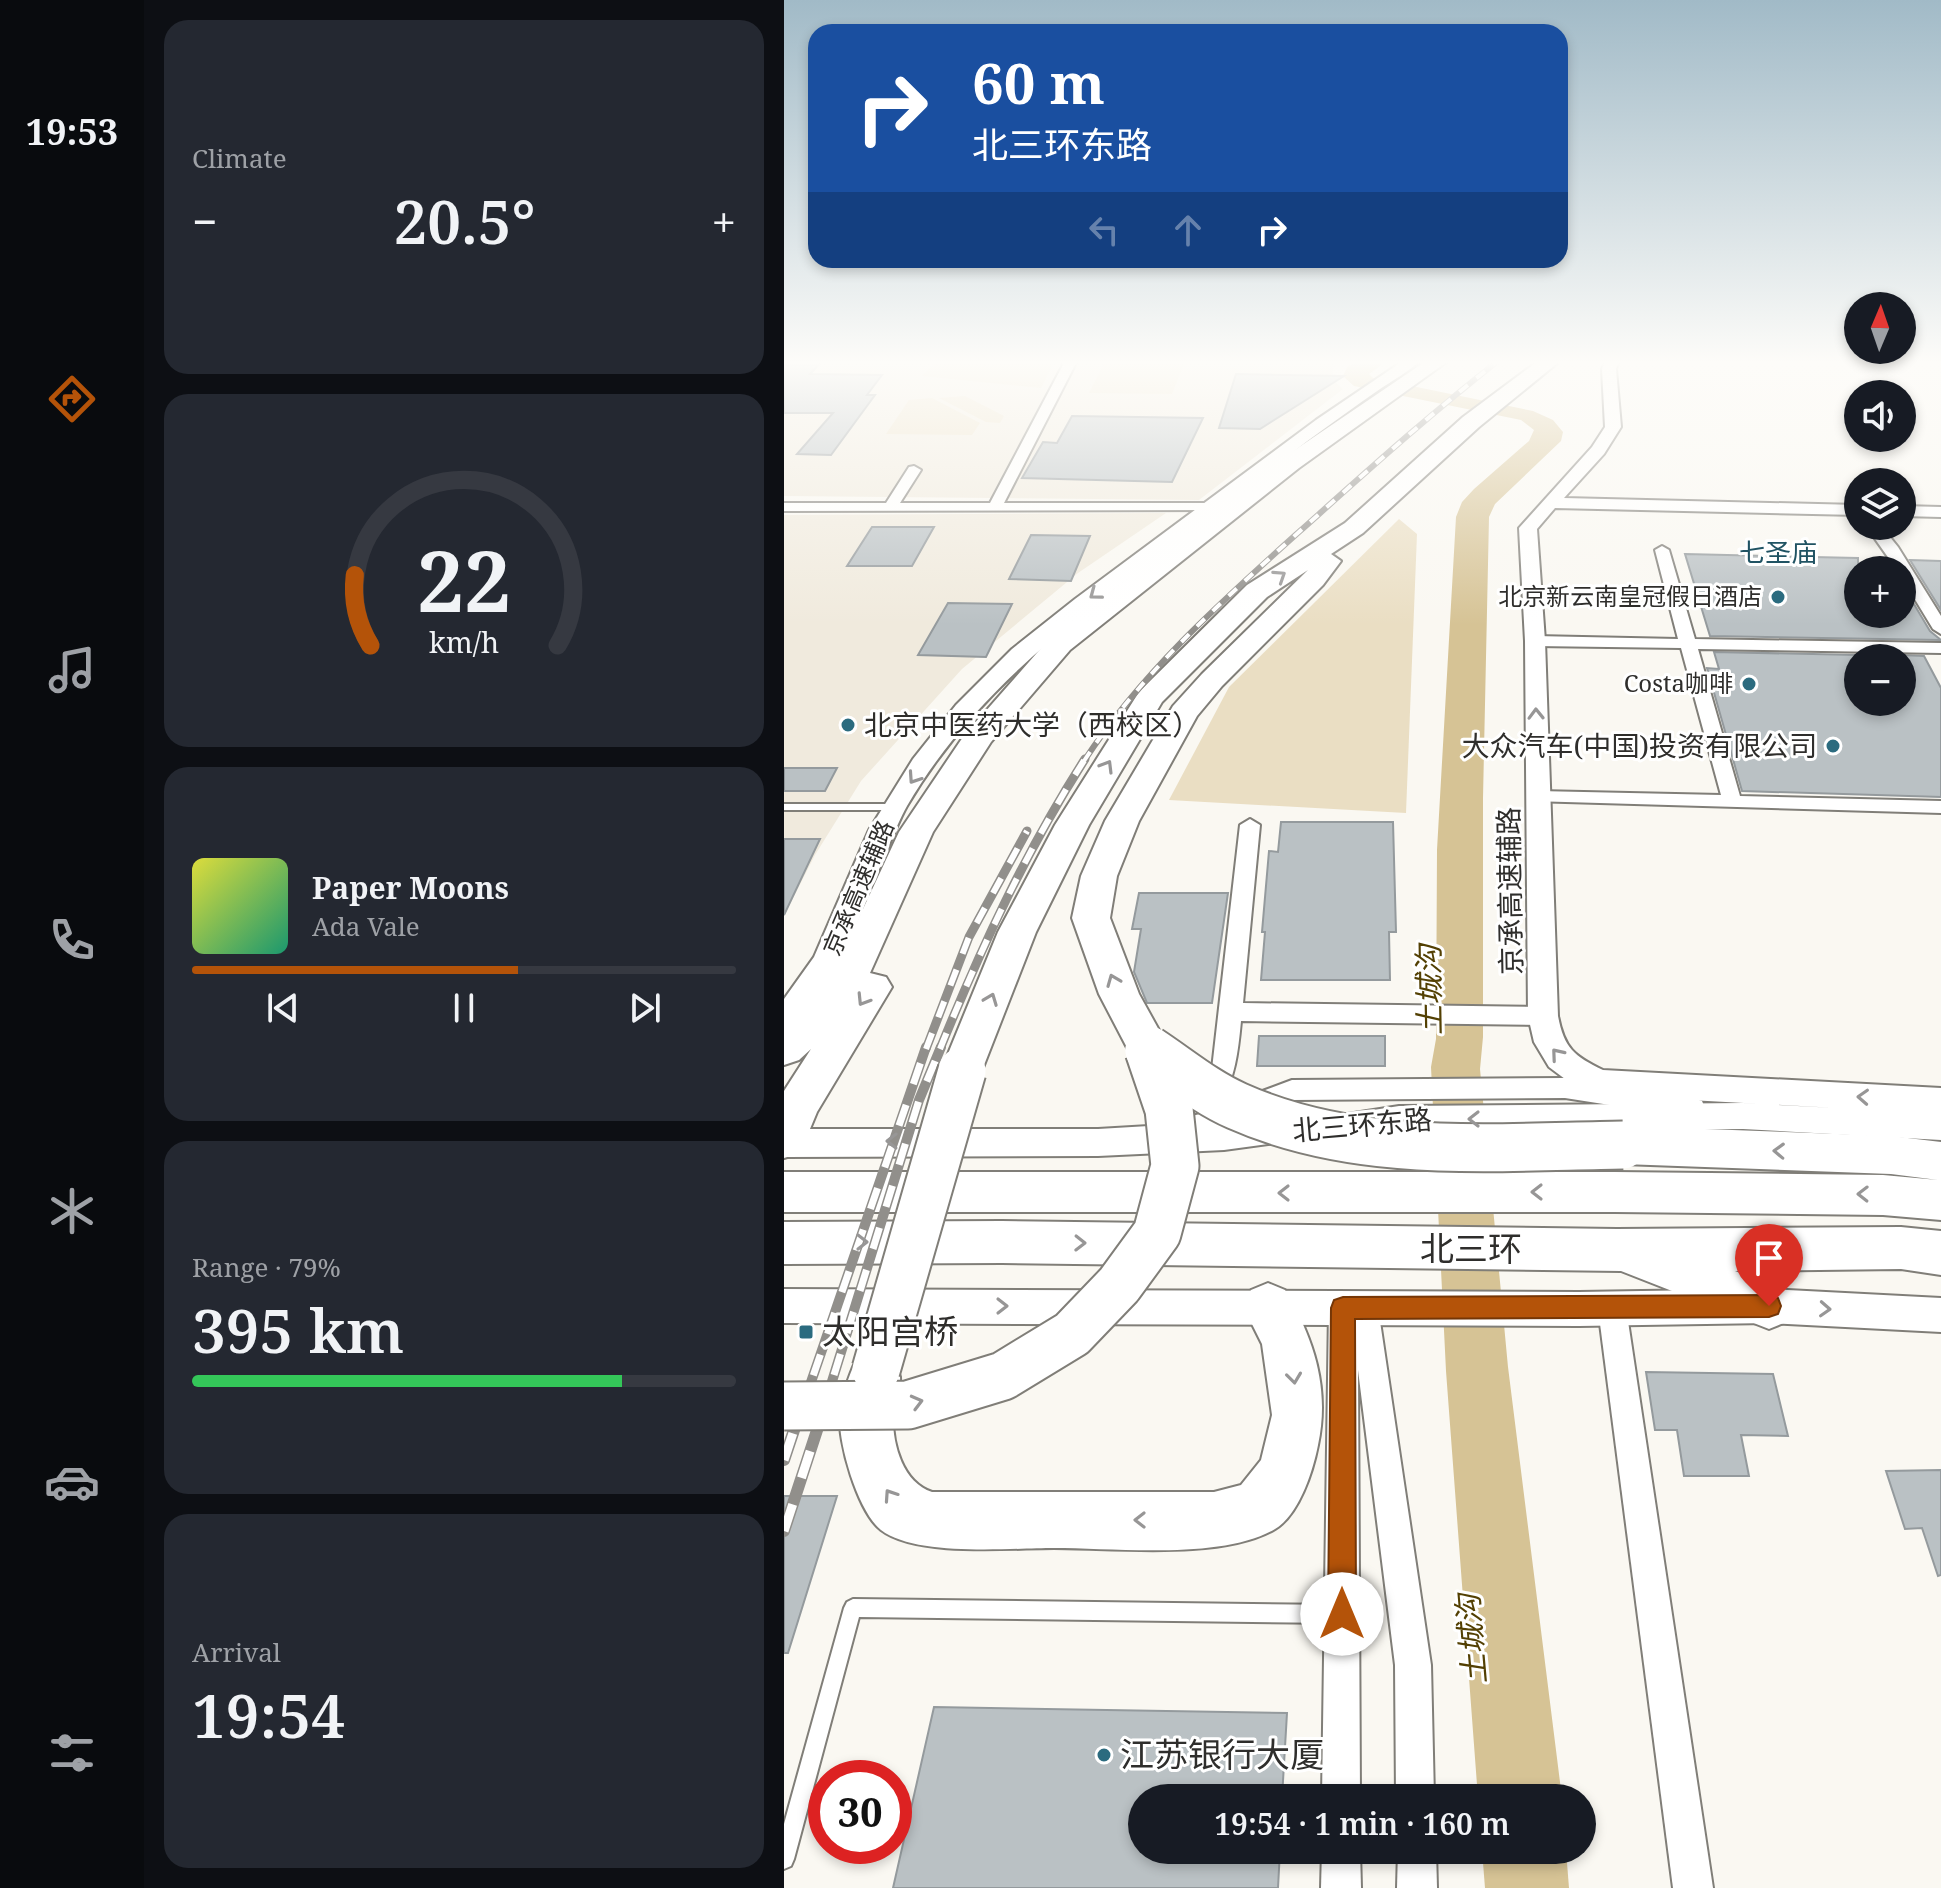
<!DOCTYPE html>
<html lang="en">
<head>
<meta charset="utf-8">
<style>
	body { margin:0; font-family:"Noto Serif","Noto Sans SC",serif; background:#242831; color:#f1f3f6; height:100vh; display:flex; flex-direction:column; font-size:30px; white-space:nowrap }
	* { box-sizing:border-box; margin:0 }
	p { font-size:26px; color:#9ea1a6 }
	.icon { flex:none; width:44px; height:44px; fill:none; stroke:currentColor; stroke-width:2; stroke-linecap:round; stroke-linejoin:round }
	.map { position:relative; flex:1; overflow:hidden }
	.drawer { display:flex; flex-direction:column; gap:20px; padding:20px; background:#0d0f14; width:640px }
	.drawer>* { flex:none }
	.hud { position:absolute; left:24px; top:24px; width:760px; height:244px; border-radius:24px; box-shadow:0 4px 12px #0003; background:#1a4fa0; color:#fff; overflow:hidden }
	.needle { width:52px; rotate:2deg }
	.fabs { position:absolute; left:1060px; top:292px; display:grid; gap:16px }
	.fabs a { display:grid; place-items:center; width:72px; height:72px; border-radius:50%; background:#171b24; box-shadow:0 4px 12px #0003; font-size:40px }
	.speed { position:absolute; left:24px; top:1760px; display:flex; gap:16px; font-size:40px; font-weight:700; text-align:center }
	.speed>* { display:grid; place-content:center; width:104px; height:104px; border-radius:50%; background:#171b24; box-shadow:0 4px 12px #0003; line-height:1 }
	.speed .limit { border:12px solid #d22; background:#fff; color:#111 }
	.pin { position:absolute; display:grid; place-items:center; width:68px; height:68px; color:#fff; margin:-82px -34px; border-radius:50% 50% 50% 0; rotate:-45deg; box-shadow:0 0 8px #0007 }
	.pin .icon { rotate:45deg }
	.me { position:absolute; width:88px; margin:-44px; rotate:0deg; stroke-linejoin:round; filter:drop-shadow(0 0 6px #0008) }
	.turn { display:flex; align-items:center; gap:28px; height:168px; padding:0 32px; font-size:36px }
	.turn .icon { width:104px; height:104px; stroke-width:2.5 }
	.turn b { display:block; font-size:56px; line-height:68px }
	.lanes { display:flex; align-items:center; height:76px; padding:0 32px; background:#0003; justify-content:center; gap:40px; direction:ltr }
	.lanes .off { opacity:.35 }
	.big { font-size:60px; font-weight:600; line-height:1.1 }
	.drawer .widget { flex:1; display:flex; flex-direction:column; justify-content:center; gap:12px; min-width:0; padding:0 28px; border-radius:24px; background:#242831 }
	.drawer .dial { align-items:center; gap:0 }
	.dial svg { height:208px; overflow:visible; fill:none; stroke:#363941; stroke-width:7; stroke-linecap:round; text-anchor:middle }
	.dial text { fill:#f1f3f6; stroke:none }
	.song { display:flex; align-items:center; gap:24px }
	.cover { width:96px; height:96px; border-radius:12px; background:linear-gradient(135deg,hsl(60 70% 55%),hsl(160 70% 35%)) }
	.played { height:8px; border-radius:4px; background:linear-gradient(90deg,#b45309 60%,#363941 60%) }
	.keys { display:flex; justify-content:space-around; direction:ltr }
	.heat { display:flex; justify-content:space-between; align-items:center; font-size:44px; direction:ltr }
	.charge { height:12px; border-radius:6px; background:linear-gradient(90deg,#34c759 79%,#363941 0) }
	.trip { position:absolute; left:344px; top:1784px; width:468px; height:80px; border-radius:40px; background:#171b24; box-shadow:0 4px 12px #0003; font-weight:600; line-height:80px; text-align:center }
	main { display:flex; flex:1; min-height:0 }
	.tab-bar { display:flex; flex-direction:column; width:144px; justify-content:space-around; align-items:center; background:#090b0e; color:#9ea1a6 }
	.tab-bar .icon { width:56px; height:56px }
	.tab-bar .selected { color:#b45309 }
	.tab-bar b { font-size:36px; color:#f1f3f6 }
	.map>svg:first-child { display:block }
	.built { fill:#f0eadd }
	.green { fill:#eadec3 }
	.water { fill:#d6c395 }
	.building { fill:#bac1c4; stroke:#949a9d; stroke-width:2 }
	.lines { fill:none; stroke-linecap:round; stroke-linejoin:round }
	.service-casing { stroke:#807e78; stroke-width:4 }
	.minor-casing { stroke:#807e78; stroke-width:4 }
	.tertiary-casing { stroke:#807e78; stroke-width:4 }
	.trunk-casing { stroke:#807e78; stroke-width:4 }
	.service { fill:#fff; fill-rule:evenodd }
	.minor { fill:#fff; fill-rule:evenodd }
	.tertiary { fill:#fff; fill-rule:evenodd }
	.trunk { fill:#fff; fill-rule:evenodd }
	.rail-far3-casing { stroke:#918f8b; stroke-width:6 }
	.rail-far2-casing { stroke:#918f8b; stroke-width:9 }
	.rail-far1-casing { stroke:#918f8b; stroke-width:10 }
	.rail-casing { stroke:#918f8b; stroke-width:12 }
	.rail-far3 { stroke:#fff; stroke-width:4; stroke-dasharray:11; stroke-linecap:butt }
	.rail-far2 { stroke:#fff; stroke-width:6; stroke-dasharray:17; stroke-linecap:butt }
	.rail-far1 { stroke:#fff; stroke-width:7; stroke-dasharray:22; stroke-linecap:butt }
	.rail { stroke:#fff; stroke-width:9; stroke-dasharray:28; stroke-linecap:butt }
	.trunk-bridge-casing { stroke:#807e78; stroke-width:51; stroke-linecap:butt }
	.trunk-bridge { stroke:#fff; stroke-width:47 }
	.oneway { stroke:#979696 }
	.route { fill:#b45309; stroke:#753606; stroke-width:2 }
	.poi-dot { fill:#2b6b7f; stroke:#fff; stroke-width:3 }
	.labels { text-anchor:middle; stroke-width:6; stroke-linejoin:round; paint-order:stroke }
	.far-poi-label { font-size:24px; fill:#2f2e2c; stroke:#fff; text-anchor:end }
	.far-street-label { font-size:24px; fill:#2f2e2c; stroke:#fff }
	.far-neighbourhood-label { font-size:26px; fill:#205363; stroke:#fff }
	.poi-label { font-size:28px; fill:#2f2e2c; stroke:#fff; text-anchor:start }
	.street-label { font-size:28px; fill:#2f2e2c; stroke:#fff }
	.water-label { font-size:30px; font-style:italic; fill:#534003; stroke:#fff }
	.near-street-label { font-size:34px; fill:#2f2e2c; stroke:#fff }
	.near-poi-label { font-size:34px; fill:#2f2e2c; stroke:#fff; text-anchor:start }
</style>
</head>
<body>
<main>
<nav class="tab-bar">
<b>19:53</b>
<svg class="icon selected" aria-label="directions" viewBox="0 0 24 24"><path d="M12 3l9 9-9 9-9-9zM9 14v-3h6M13 9l2 2-2 2"/></svg>
<svg class="icon" aria-label="music" viewBox="0 0 24 24"><path d="M9 18V5l10-2v13"/><circle cx="6" cy="18" r="3"/><circle cx="16" cy="16" r="3"/></svg>
<svg class="icon" aria-label="phone" viewBox="0 0 24 24"><path d="M5 4h4l2 5-3 2q2 4 5 5l2-3 5 2v4C11 20 4 13 5 4z"/></svg>
<svg class="icon" aria-label="climate" viewBox="0 0 24 24"><path d="M12 3v18M4 7l16 10M4 17L20 7"/></svg>
<svg class="icon" aria-label="car" viewBox="0 0 24 24"><path d="M5 17H2v-5l4-1 3-4h7l3 4 3 1v5h-3M9 17h6M6 11h13"/><circle cx="7" cy="17" r="2"/><circle cx="17" cy="17" r="2"/></svg>
<svg class="icon" aria-label="filters" viewBox="0 0 24 24"><path d="M4 7h16M4 17h16"/><circle cx="9" cy="7" r="2"/><circle cx="15" cy="17" r="2"/></svg>
</nav>
<section class="drawer">
<div class="widget"><p>Climate</p>
<div class="heat"><a>−</a><b class="big">20.5°</b><a>+</a></div>
</div>
<div class="widget dial"><svg viewBox="0 0 100 80">
<path d="M14 69A42 42 0 1 1 86 69"/>
<path d="M14 69A42 42 0 0 1 8 42" stroke="#b45309"/>
<text x="50" y="56" font-size="32" font-weight="700">22</text>
<text x="50" y="72" font-size="11">km/h</text>
</svg></div>
<div class="widget">
<div class="song"><i class="cover"></i><div><b>Paper Moons</b><p>Ada Vale</p></div></div>
<div class="played"></div>
<div class="keys"><svg class="icon" aria-label="previous" viewBox="0 0 24 24"><path d="M18 5L8 12l10 7zM5 5v14"/></svg><svg class="icon" aria-label="pause" viewBox="0 0 24 24"><path d="M8 5v14M16 5v14"/></svg><svg class="icon" aria-label="next" viewBox="0 0 24 24"><path d="M6 5l10 7-10 7zM19 5v14"/></svg></div>
</div>
<div class="widget"><p>Range · 79%</p><b class="big">395 km</b><div class="charge"></div></div>
<div class="widget"><p>Arrival</p><b class="big">19:54</b></div>
</section>
<div class="map">
<svg width="1157" height="1888" viewBox="0 0 1157 1888">
	<rect width="100%" height="100%" fill="#faf8f2"/>
	<g class="built">
		<polygon points="0,361 557,361 549,365 549,380 559,389 415,500 0,496"/>
		<polygon points="382,513 294,573 178,669 77,781 31,855 0,916 0,515"/>
	</g>
	<g class="green">
		<polygon points="153,361 271,361 257,388 138,376"/>
		<polygon points="321,361 401,361 388,394 305,393"/>
		<polygon points="181,396 220,416 216,423 202,422 155,398"/>
		<polygon points="148,398 196,423 188,435 102,434 125,400"/>
		<polygon points="615,519 633,534 622,813 385,800 445,687"/>
	</g>
	<g class="water">
		<polygon points="573,361 603,361 585,374 589,378 749,411 769,420 779,432 777,441 711,504 705,517 699,798 699,1037 696,1069 724,1367 778,1798 694,1798 662,1371 647,1067 652,1039 653,850 672,517 678,502 690,489 745,441 750,430 737,420 570,386 559,376 563,367"/>
		<polygon points="698,1850 782,1850 785,1888 701,1888"/>
	</g>
	<g class="building">
		<polygon points="0,361 38,361 26,374 98,375 83,395 91,395 47,455 13,454 49,413 0,413"/>
		<polygon points="452,374 560,376 476,429 435,428"/>
		<polygon points="288,416 419,418 388,482 238,478 259,442 273,443"/>
		<polygon points="88,527 150,527 128,566 63,566"/>
		<polygon points="247,535 306,536 287,581 225,579"/>
		<polygon points="901,554 1074,558 1074,614 1118,614 1118,584 1146,631 1157,640 926,636"/>
		<polygon points="1126,560 1157,561 1157,610"/>
		<polygon points="164,603 228,604 202,657 134,655"/>
		<polygon points="930,652 1074,655 1074,702 1118,702 1118,655 1140,656 1157,688 1157,797 958,791 923,668 935,669"/>
		<polygon points="0,768 53,768 41,791 0,791"/>
		<polygon points="497,822 609,822 612,932 605,932 606,980 477,980 481,932 478,932 485,851 494,852"/>
		<polygon points="0,839 36,839 0,915"/>
		<polygon points="355,893 444,893 428,1003 363,1003 350,972 357,929 348,929"/>
		<polygon points="475,1036 601,1036 601,1066 473,1066"/>
		<polygon points="862,1372 989,1374 1004,1436 957,1435 965,1476 900,1476 893,1430 871,1430"/>
		<polygon points="1157,1470 1157,1575 1154,1576 1138,1528 1121,1529 1102,1471"/>
		<polygon points="0,1496 53,1496 4,1653 0,1653"/>
		<polygon points="150,1707 503,1713 498,1798 358,1798 358,1850 496,1850 494,1888 109,1888"/>
	</g>
	<g class="lines">
		<defs>
			<g id="service">
				<polygon points="0,804 110,804 115,807 110,810 0,810"/>
				<polygon points="69,1599 553,1605 559,1608 562,1614 559,1620 553,1623 75,1617 10,1859 7,1866 0,1869 0,1824 60,1608 63,1602"/>
			</g>
			<g id="minor">
				<polygon points="281,361 293,361 220,503 427,503 434,507 432,510 0,511 0,503 102,503 125,467 130,466 137,470 116,503 206,503"/>
				<polygon points="1082,526 1097,526 1114,547 1157,616 1157,634 1149,629 1118,578 1118,570 1113,570"/>
				<polygon points="878,546 885,550 911,639 1157,643 1157,653 914,649 956,796 1157,801 1157,813 747,801 744,797 747,793 754,791 937,795 897,648 751,646 743,641 751,636 894,639 871,550"/>
				<path d="M466,819L476,825L459,1003L759,1007L767,1010L771,1016L767,1022L759,1025L457,1021C454,1054 451,1076 436,1106L427,1109L418,1106L415,1099L428,1069L456,825Z"/>
				<polygon points="781,1078 909,1098 918,1101 921,1108 918,1115 909,1118 781,1098 509,1100 417,1134 391,1140 382,1136 378,1129 382,1122 416,1114 508,1080"/>
				<polygon points="559,1295 570,1299 580,1295 590,1299 594,1308 647,1665 650,1798 612,1798 611,1665 574,1370 576,1798 538,1798 545,1308 549,1299"/>
				<polygon points="828,1295 838,1299 842,1308 929,1888 889,1888 814,1308 818,1299"/>
				<polygon points="538,1850 576,1850 577,1888 537,1888"/>
				<polygon points="614,1850 652,1850 653,1888 613,1888"/>
			</g>
			<g id="tertiary">
				<path d="M619,361H635C625,372 609,380 596,389C571,406 547,424 522,442C474,479 427,516 378,553C280,627 186,698 123,806C95,855 51,1014 0,1030V999L30,957L85,830L129,759L172,705L228,649L291,599L532,420Z"/>
				<path d="M821,361H835L832,369L837,427L820,454L780,498L1074,505V515L771,508L753,529L761,641L774,1016C780,1048 790,1056 819,1070L1157,1088V1140L959,1129L615,1132L568,1137L557,1133L552,1124L557,1115L615,1106L959,1103L1052,1108L815,1095L781,1079L765,1067L750,1042L744,1016L741,641L735,528L808,447L821,427L818,369Z"/>
				<polygon points="1118,506 1157,507 1157,517 1118,516"/>
				<polygon points="503,1118 514,1122 519,1131 514,1140 440,1150 314,1156 0,1157 0,1129 314,1129"/>
				<polygon points="0,1289 795,1292 985,1289 1157,1298 1157,1332 985,1323 795,1326 0,1323"/>
			</g>
			<g id="trunk">
				<polygon points="642,361 664,361 515,468 286,650 207,742 149,832 86,973 102,977 108,987 33,1112 16,1153 0,1158 0,1091 27,1049 15,1060 0,1065 0,1025 32,997 57,956 115,832 179,737 266,638 499,458"/>
				<polygon points="754,361 776,361 695,427 579,533 547,554 557,561 539,585 438,686 413,716 355,821 333,876 326,918 355,994 386,1050 380,1061 365,1066 350,1061 315,994 288,918 297,876 321,821 389,706 418,674 524,570 483,597 378,702 305,825 252,932 193,1083 178,1088 163,1083 157,1071 214,932 271,825 355,692 463,585 561,523 679,417"/>
				<polygon points="839,1126 1107,1136 1157,1142 1157,1220 1099,1215 831,1212 0,1212 0,1172 831,1172 1099,1175 1154,1180 1107,1174 839,1164 823,1158 817,1145 823,1132"/>
				<polygon points="218,1221 833,1229 1117,1227 1157,1231 1157,1275 1117,1269 951,1271 1002,1290 1010,1306 1002,1322 985,1329 837,1271 218,1263 0,1264 0,1222"/>
				<path d="M484,1283L501,1290C530,1339 546,1388 534,1445C529,1471 515,1515 491,1529C438,1560 332,1548 270,1548C226,1548 132,1557 97,1530C74,1512 53,1441 56,1412C58,1395 65,1376 72,1360L90,1353L108,1360C110,1365 115,1372 116,1377C117,1389 109,1402 109,1414C108,1443 118,1482 148,1492H430L457,1485L477,1460L488,1415L478,1344L459,1306L467,1290Z"/>
			</g>
		</defs>
		<use href="#service" class="service-casing"/>
		<use href="#minor" class="minor-casing"/>
		<use href="#tertiary" class="tertiary-casing"/>
		<use href="#trunk" class="trunk-casing"/>
		<use href="#service" class="service"/>
		<use href="#minor" class="minor"/>
		<use href="#tertiary" class="tertiary"/>
		<use href="#trunk" class="trunk"/>
		<defs>
			<path id="rail-far3" d="M300,761C357,673 438,601 516,531C581,473 645,415 714,361"/>
			<g id="rail-far2">
				<polyline points="142,1049 185,937 243,831"/>
				<path d="M156,1049C197,948 242,851 301,759"/>
			</g>
			<g id="rail-far1">
				<polyline points="15,1417 142,1047"/>
				<polyline points="37,1417 135,1100 157,1047"/>
			</g>
			<g id="rail">
				<polyline points="0,1460 15,1415"/>
				<polyline points="0,1531 38,1415"/>
			</g>
		</defs>
		<use href="#rail-far3" class="rail-far3-casing"/>
		<use href="#rail-far2" class="rail-far2-casing"/>
		<use href="#rail-far1" class="rail-far1-casing"/>
		<use href="#rail" class="rail-casing"/>
		<use href="#rail-far3" class="rail-far3"/>
		<use href="#rail-far2" class="rail-far2"/>
		<use href="#rail-far1" class="rail-far1"/>
		<use href="#rail" class="rail"/>
		<defs>
			<g id="trunk-bridge">
				<path d="M365,1050C394,1069 421,1092 453,1106C574,1160 709,1147 839,1145"/>
				<polyline points="92,1370 178,1071"/>
				<polyline points="0,1406 124,1405 219,1376 288,1334 335,1285 373,1233 391,1166 385,1109 365,1050"/>
			</g>
		</defs>
		<use href="#trunk-bridge" class="trunk-bridge-casing"/>
		<use href="#trunk-bridge" class="trunk-bridge"/>
	</g>
	<defs><path id="oneway-chevron" d="M-2-3.5L2.5 0L-2 3.5" fill="none" stroke-width="1.6" stroke-linecap="round" stroke-linejoin="round" transform="scale(2)"/></defs>
	<g class="oneway">
		<use href="#oneway-chevron" transform="translate(496 576) rotate(-33)"/>
		<use href="#oneway-chevron" transform="translate(311 594) rotate(143)"/>
		<use href="#oneway-chevron" transform="translate(752 714) rotate(-91)"/>
		<use href="#oneway-chevron" transform="translate(323 766) rotate(-59)"/>
		<use href="#oneway-chevron" transform="translate(130 778) rotate(124)"/>
		<use href="#oneway-chevron" transform="translate(329 980) rotate(-112)"/>
		<use href="#oneway-chevron" transform="translate(207 999) rotate(-69)"/>
		<use href="#oneway-chevron" transform="translate(79 1000) rotate(122)"/>
		<use href="#oneway-chevron" transform="translate(773 1054) rotate(-130)"/>
		<use href="#oneway-chevron" transform="translate(1079 1097) rotate(-177)"/>
		<use href="#oneway-chevron" transform="translate(690 1119) rotate(-180)"/>
		<use href="#oneway-chevron" transform="translate(108 1141) rotate(-179)"/>
		<use href="#oneway-chevron" transform="translate(995 1151) rotate(-178)"/>
		<use href="#oneway-chevron" transform="translate(753 1192) rotate(180)"/>
		<use href="#oneway-chevron" transform="translate(500 1193) rotate(-180)"/>
		<use href="#oneway-chevron" transform="translate(1079 1194) rotate(-179)"/>
		<use href="#oneway-chevron" transform="translate(78 1242)"/>
		<use href="#oneway-chevron" transform="translate(296 1243) rotate(1)"/>
		<use href="#oneway-chevron" transform="translate(218 1306)"/>
		<use href="#oneway-chevron" transform="translate(1041 1309) rotate(3)"/>
		<use href="#oneway-chevron" transform="translate(510 1378) rotate(83)"/>
		<use href="#oneway-chevron" transform="translate(133 1402) rotate(-15)"/>
		<use href="#oneway-chevron" transform="translate(106 1495) rotate(-124)"/>
		<use href="#oneway-chevron" transform="translate(356 1520) rotate(-180)"/>
	</g>
	<linearGradient id="sky" x2="0" y2="1"><stop stop-color="#a1bac7"/><stop offset="0.58" stop-color="#fdfcf9"/><stop offset="1" stop-color="#fdfcf9" stop-opacity="0"/></linearGradient>
	<rect width="1157" height="625" fill="url(#sky)"/>
	<polygon class="route" points="985,1295 994,1298 997,1306 994,1314 985,1317 571,1319 572,1614 568,1624 558,1628 548,1624 544,1614 547,1308 550,1300 559,1297"/>
	<g class="poi-dot">
		<circle cx="994" cy="597" r="8"/>
		<circle cx="965" cy="684" r="8"/>
		<circle cx="64" cy="725" r="8"/>
		<circle cx="1049" cy="746" r="8"/>
		<rect x="14" y="1324" width="16" height="16" rx="4"/>
		<circle cx="320" cy="1755" r="8"/>
	</g>
	<g class="labels">
		<g class="far-poi-label">
			<text x="978" y="605">北京新云南皇冠假日酒店</text>
			<text x="949" y="692">Costa咖啡</text>
		</g>
		<g class="far-street-label">
			<text transform="translate(75 888) rotate(-67)" y="8">京承高速辅路</text>
		</g>
		<g class="far-neighbourhood-label">
			<text x="994" y="562">七圣庙</text>
		</g>
		<g class="poi-label">
			<text x="80" y="735">北京中医药大学（西校区）</text>
			<text x="1033" y="756" text-anchor="end">大众汽车(中国)投资有限公司</text>
		</g>
		<g class="street-label">
			<text transform="translate(726 891) rotate(-91)" y="10">京承高速辅路</text>
			<text transform="translate(578 1125) rotate(-5)" y="10">北三环东路</text>
		</g>
		<g class="water-label">
			<text transform="translate(646 990) rotate(-91)" y="10">土城沟</text>
			<text transform="translate(688 1639) rotate(-95)" y="10">土城沟</text>
		</g>
		<g class="near-street-label">
			<text x="687" y="1261">北三环</text>
		</g>
		<g class="near-poi-label">
			<text x="38" y="1344">太阳宫桥</text>
			<text x="336" y="1767">江苏银行大厦</text>
		</g>
	</g>
</svg>
<div class="fabs">
<a><svg class="needle" viewBox="-14 -14 28 28"><path d="M0-13l5 13h-10z" fill="#e53935"/><path d="M0 13l5-13h-10z" fill="#9ea1a6"/></svg></a>
<a><svg class="icon" aria-label="sound" viewBox="0 0 24 24"><path d="M4 9h4l5-4v14l-5-4H4zM17 9q2 3 0 6"/></svg></a>
<a><svg class="icon" aria-label="layers" viewBox="0 0 24 24"><path d="M12 4l9 5-9 5-9-5zM3 14l9 5 9-5"/></svg></a>
<a>+</a>
<a>−</a>
</div>
<div class="speed"><div class="limit">30</div></div>
<div class="pin" style="left:985px;top:1306px;background:#d93025"><svg class="icon" aria-label="arrive" viewBox="0 0 24 24"><path d="M6 21V4h12l-3 4 3 4H6"/></svg></div>
<svg class="me" style="left:558px;top:1614px" viewBox="-20 -20 40 40"><circle r="19" fill="#fff"/><path d="M0-13L10 11 0 6-10 11z" fill="#b45309"/></svg>
<div class="trip">19:54 · 1 min · 160 m</div>
<div class="hud">
<div class="turn"><svg class="icon" aria-label="right" viewBox="0 0 24 24"><path d="M7 20v-9h11M14 6l5 5-5 5"/></svg><div><b>60 m</b>北三环东路</div></div>
<div class="lanes"><svg class="icon off" aria-label="left" viewBox="0 0 24 24"><path d="M17 20v-9H6M10 6l-5 5 5 5"/></svg><svg class="icon off" aria-label="ahead" viewBox="0 0 24 24"><path d="M12 20V5M6 11l6-6 6 6"/></svg><svg class="icon" aria-label="right" viewBox="0 0 24 24"><path d="M7 20v-9h11M14 6l5 5-5 5"/></svg></div>
</div>
</div>
</main>
</body>
</html>
